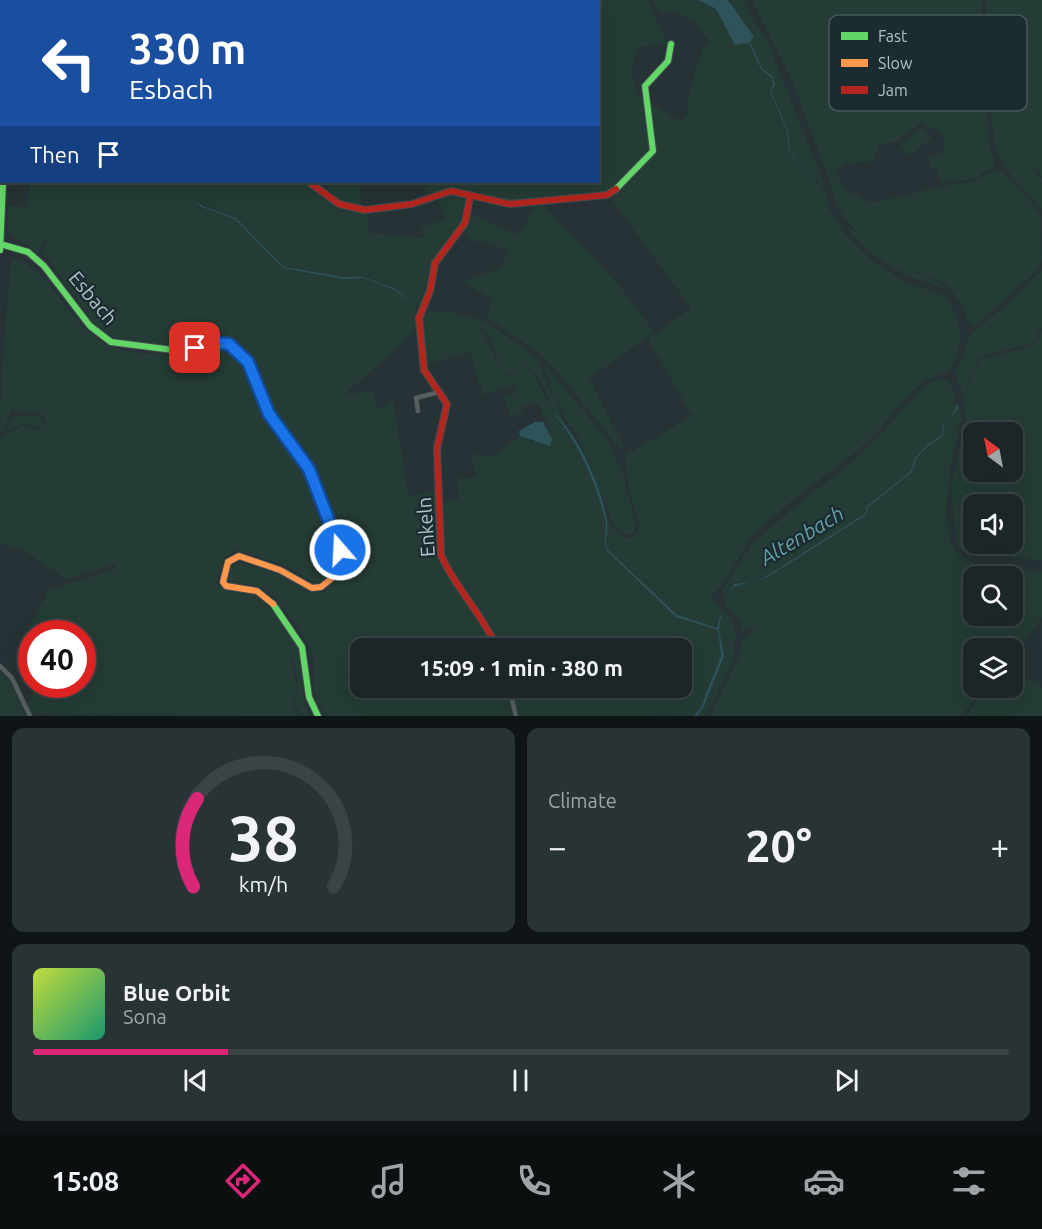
<!DOCTYPE html>
<html lang="en">
<head>
<meta charset="utf-8">
<style>
	body { margin:0; font-family:Ubuntu,sans-serif; background:#293234; color:#f1f3f6; height:100vh; display:flex; flex-direction:column; font-size:22px; white-space:nowrap }
	* { box-sizing:border-box; margin:0 }
	p { font-size:20px; color:#a0a5a8 }
	.icon { flex:none; width:33px; height:33px; fill:none; stroke:currentColor; stroke-width:2; stroke-linecap:round; stroke-linejoin:round }
	.map { position:relative; height:716px; overflow:hidden }
	.sheet { display:flex; flex-direction:column; gap:12px; padding:12px; background:#0f1516; flex:1 }
	.sheet>* { flex:none }
	.top-card { position:absolute; left:0px; top:0px; width:600px; height:183px; box-shadow:0 6px 24px #0002,0 0 0 2px #3a4345; background:#1a4fa0; color:#fff; overflow:hidden }
	.needle { width:39px; rotate:328deg }
	.buttons { position:absolute; left:963px; top:422px; display:grid; gap:12px }
	.buttons a { display:grid; place-items:center; width:60px; height:60px; border-radius:12px; background:#1c2628; box-shadow:0 6px 24px #0002,0 0 0 2px #3a4345; font-size:30px }
	.speed { position:absolute; left:18px; top:620px; display:flex; gap:12px; font-size:30px; font-weight:700; text-align:center }
	.speed>* { display:grid; place-content:center; width:78px; height:78px; border-radius:50%; background:#1c2628; box-shadow:0 6px 24px #0002,0 0 0 2px #3a4345; line-height:1 }
	.speed .limit { border:9px solid #d22; background:#fff; color:#111 }
	.pin { position:absolute; display:grid; place-items:center; width:51px; height:51px; color:#fff; margin:-26px; border-radius:12px; box-shadow:0 3px 9px #0006 }
	.me { position:absolute; width:66px; margin:-33px; rotate:341deg; stroke-linejoin:round; filter:drop-shadow(0 0 4px #0008) }
	.turn { display:flex; align-items:center; gap:21px; height:126px; padding:0 30px; font-size:27px }
	.turn .icon { width:78px; height:78px; stroke-width:2.5 }
	.turn b { display:block; font-size:42px; line-height:51px }
	.then { display:flex; align-items:center; height:57px; padding:0 30px; background:#0003; gap:12px; font-size:22px }
	.big { font-size:45px; font-weight:600; line-height:1.1 }
	.sheet .card { flex:1; display:flex; flex-direction:column; justify-content:center; gap:9px; min-width:0; padding:0 21px; border-radius:12px; background:#293234 }
	.sheet .dial { align-items:center; gap:0 }
	.dial svg { height:156px; overflow:visible; fill:none; stroke:#3a4345; stroke-width:7; stroke-linecap:round; text-anchor:middle }
	.dial text { fill:#f1f3f6; stroke:none }
	.song { display:flex; align-items:center; gap:18px }
	.cover { width:72px; height:72px; border-radius:9px; background:linear-gradient(135deg,hsl(70 70% 55%),hsl(160 70% 35%)) }
	.played { height:6px; border-radius:3px; background:linear-gradient(90deg,#db2777 20%,#3a4345 20%) }
	.keys { display:flex; justify-content:space-around; direction:ltr }
	.heat { display:flex; justify-content:space-between; align-items:center; font-size:33px; direction:ltr }
	.sheet .tiles { flex:1; display:grid; gap:12px; grid-template-columns:1fr 1fr }
	.card:last-child { grid-column:span 2 }
	.trip { position:absolute; left:350px; top:638px; width:342px; height:60px; border-radius:12px; background:#1c2628; box-shadow:0 6px 24px #0002,0 0 0 2px #3a4345; font-weight:600; line-height:60px; text-align:center }
	.tabs { display:flex; height:96px; justify-content:space-around; align-items:center; background:#0b0f10; color:#a0a5a8 }
	.tabs .icon { width:42px; height:42px }
	.tabs .current { color:#db2777 }
	.tabs b { font-size:27px; color:#f1f3f6 }
	.map>svg:first-child { display:block }
	.green { fill:#243c35; fill-rule:evenodd }
	.water { fill:#2f535b }
	.lines { fill:none; stroke-linecap:round; stroke-linejoin:round }
	.street-casing { stroke:#444d50; stroke-width:5 }
	.fast-casing { stroke:#444d50; stroke-width:8 }
	.slow-casing { stroke:#444d50; stroke-width:8 }
	.jam-casing { stroke:#444d50; stroke-width:8 }
	.street { stroke:#566063; stroke-width:4 }
	.fast { stroke:#63d668; stroke-width:6 }
	.slow { stroke:#ff974d; stroke-width:6 }
	.jam { stroke:#b3261e; stroke-width:6 }
	.route-casing { stroke:#114b97; stroke-width:15 }
	.route { stroke:#1a73e8; stroke-width:10 }
	.labels { text-anchor:middle; stroke-width:4.5; stroke-linejoin:round; paint-order:stroke }
	.street-label { font-size:20px; fill:#afc2c7; stroke:#1a2c30 }
	.water-label { font-size:21px; font-style:italic; fill:#669da8; stroke:#1a2c30 }
	.key { fill:#1a2c30; stroke:#47595d; stroke-width:1.5 }
	.key-label { font-size:16px; fill:#afc2c7 }
</style>
</head>
<body>
<div class="map">
<svg width="1042" height="716" viewBox="0 0 1042 716">
	<rect width="100%" height="100%" fill="#263235"/>
	<g class="green">
		<polygon points="0,0 84,0 2,2 0,167"/>
		<polygon points="314,0 527,0 314,2"/>
		<path d="M531,0H648L668,45L641,46C631,61 629,74 637,91C639,96 643,98 645,102C649,115 653,136 650,150L608,192L510,202L499,200L498,196L496,199L479,196L480,192L474,189L472,196L454,189L428,198L423,182H598V2Z"/>
		<path d="M653,0H699L716,9L735,44L749,43L761,69L772,78L773,85L770,91L787,131L789,151L827,194L828,207L846,236L873,261L905,282L946,296C963,324 966,343 949,372C913,378 898,410 874,435C836,473 780,502 748,542C736,558 728,584 712,595L713,601L721,609L718,628L677,616L608,550L604,540L607,530L600,495C605,510 611,539 631,538L638,532L639,526L627,481L629,479L624,456L692,416L648,339L691,308L612,200L613,195L655,151L657,142L648,101L681,122L690,111L686,105C693,84 696,58 709,41L695,21L673,12H659Z"/>
		<polygon points="728,0 743,0 754,22 767,40 827,191 790,151 788,131 771,91 775,85 773,77 762,68"/>
		<path d="M752,0H982L988,137L995,166L972,180L942,182L936,168L931,169L928,158L941,153L945,149L944,137L935,128H927L922,122L895,142L880,144L872,161L844,164L835,173L847,190L868,202H878L947,185L972,182L999,169L1027,197L1041,216L1042,261L1037,270L975,326L970,324C964,311 955,290 943,283C937,279 928,279 922,275C891,258 835,226 833,190L790,76Z"/>
		<path d="M986,0H1042V177L1034,166L1038,177L1042,178V210C1020,180 1004,178 993,138Z"/>
		<polygon points="923,127 932,138 909,156 900,145"/>
		<path d="M30,182H305L332,203L366,212L370,233L425,238L421,228L446,218L437,198L455,193L463,195C480,216 444,242 435,259C426,273 427,292 420,308L396,289L365,277H343L284,267L236,218L185,196L202,207L235,219L283,268L343,279L364,278L395,290L416,306V328L402,344L345,394L374,391L377,410L393,400L408,496L437,491L439,561L485,627L494,648H360V687H506L513,716H327C305,690 319,683 312,656C308,639 281,602 267,591C257,584 244,584 232,584L227,578L230,567L239,562L281,574L311,593L325,591L347,561C338,528 327,492 310,462C300,445 285,431 274,415C259,392 259,347 227,339C216,337 205,342 195,344C164,350 118,348 95,325L43,252L48,238L41,243L39,254L8,232V206L27,207Z"/>
		<polygon points="330,182 359,182 361,208 341,203 326,192"/>
		<polygon points="543,204 618,284 654,332 593,376 590,380 625,449 616,444 562,377 539,353 487,317 492,299 463,282 500,268 509,251 483,241 471,241 463,232 470,214 518,235 534,210 531,205"/>
		<path d="M846,225L923,277L943,284L947,290C909,277 868,261 846,225Z"/>
		<path d="M14,258C56,273 68,327 108,345C129,355 162,355 186,354C200,353 212,347 227,348L249,371L262,410L304,470L326,521L336,559C333,571 326,583 313,583L284,565L236,550L223,558L217,585C231,595 243,589 256,596C269,602 302,648 304,662C306,682 298,698 310,716H301L294,703C300,683 297,666 286,648L295,673L296,690L292,703L298,716L31,714L26,703L32,698V694L47,691L48,684H82V633H32L29,628L49,590L116,569L114,564L67,579L26,552L0,543V439L2,435L22,426L40,430L46,420L41,413L10,410L9,418L0,433C0,376 6,320 11,264Z"/>
		<polygon points="1042,270 1042,328 1032,343 996,352 977,360 963,398 955,373 965,354 966,343 971,334 1008,304"/>
		<path d="M429,311C439,312 452,311 462,315C493,326 492,370 510,376L527,366L533,373L551,408C551,395 537,375 527,365L509,375C495,366 497,346 487,334C481,327 473,321 466,315L486,322L536,357L565,424L558,418C580,449 596,482 605,519C608,531 602,539 607,551L676,617L718,630L721,656L701,707L694,716L654,714L652,716H519L512,687H681V648H499L491,627L447,561L444,550L443,501L459,499L457,479L477,477L471,454L492,457L520,436L533,442L550,434L540,407L535,402L521,407L522,413L511,417L504,397L516,393L514,385L483,395L470,352L427,364L422,321L423,314Z"/>
		<path d="M1042,331V561L990,554L970,555L959,547L956,539L951,486L966,418L963,402L978,361L1032,345ZM974,432H1012V471H974ZM974,504H1012V543H974Z"/>
		<polygon points="544,364 608,440 624,477 636,526 632,535 621,533 611,519 580,442 553,395"/>
		<polygon points="943,379 949,382 958,404 947,423 943,425 942,435 927,445 915,458 911,471 872,501 867,506 865,514 765,577 753,582 734,584 724,597 722,591 752,544 809,495 845,469 879,436 921,389 935,380"/>
		<path d="M959,407L962,418C954,451 931,537 965,559C983,570 1021,567 1042,572V618L1013,654L1012,648H974V687H985L961,716H710L739,656L742,639L759,625L742,632L740,621L724,604L733,587L766,578L866,515L868,507L912,472L916,459L928,446L943,436L944,426ZM974,576H1012V615H974Z"/>
		<polygon points="37,415 44,421 40,428 24,424 3,431 16,416"/>
		<path d="M722,609C755,635 720,688 704,716H697L703,708L724,656L719,630Z"/>
		<polygon points="1022,650 1022,670 1018,679 1037,681 1042,689 1042,716 966,716 989,687 1012,687 1013,662"/>
		<polygon points="0,670 13,684 27,716 0,716"/>
	</g>
	<g class="water">
		<polygon points="699,0 728,0 754,37 750,42 762,68 773,77 775,85 771,91 788,131 790,151 827,194 789,151 787,131 770,91 773,85 772,78 761,69 749,43 735,45 716,9"/>
		<polygon points="186,195 203,206 236,218 284,267 343,277 364,277 396,289 416,306 395,290 364,278 343,279 283,268 235,219 202,207"/>
		<polygon points="958,404 959,407 944,426 943,436 928,446 916,459 912,472 868,507 866,515 766,578 733,587 722,603 734,584 753,582 765,577 865,514 867,506 911,471 915,458 927,445 942,435 943,425 947,423"/>
		<path d="M554,413C579,436 603,489 607,523C609,534 603,539 608,550L677,615L717,628L722,609L719,630L724,656L703,708L697,716H694L701,707L721,656L718,630L676,617L607,551C602,539 608,531 605,519C595,480 578,443 554,413Z"/>
		<polygon points="535,422 543,422 552,439 550,446 520,436 519,431"/>
	</g>
	<g class="lines">
		<defs>
			<g id="street">
				<polyline points="188,0 189,2"/>
				<polyline points="418,411 416,398 439,392"/>
				<polyline points="0,666 12,678 30,716"/>
				<polyline points="509,687 516,716"/>
			</g>
			<g id="fast">
				<polyline points="89,2 91,0"/>
				<polyline points="616,189 653,151 645,86 668,61 671,44"/>
				<polyline points="0,244 28,252 44,266 90,326 111,342 173,350 223,343 234,348 248,362 269,414 309,469 330,520"/>
				<polyline points="0,250 3,182"/>
				<polyline points="273,604 302,647 309,697 318,716"/>
			</g>
			<polyline id="slow" points="273,604 257,591 226,586 223,582 228,562 239,556 280,570 312,588 321,587 331,579 340,560 330,520"/>
			<g id="jam">
				<polyline points="309,182 339,204 365,210 412,204 451,191 510,204 607,195 616,189"/>
				<path d="M470,197L465,223L435,263L430,291L419,318L424,370L447,404L437,448L441,555C455,588 482,613 497,648"/>
			</g>
		</defs>
		<use href="#street" class="street-casing"/>
		<use href="#fast" class="fast-casing"/>
		<use href="#slow" class="slow-casing"/>
		<use href="#jam" class="jam-casing"/>
		<use href="#street" class="street"/>
		<use href="#fast" class="fast"/>
		<use href="#slow" class="slow"/>
		<use href="#jam" class="jam"/>
	</g>
	<g class="lines">
		<defs>
			<polyline id="route" points="195,348 218,343 229,344 248,362 269,414 309,469 340,550"/>
		</defs>
		<use href="#route" class="route-casing"/>
		<use href="#route" class="route"/>
	</g>
	<g class="labels">
		<g class="street-label">
			<text transform="translate(93 298) rotate(50)" y="7">Esbach</text>
			<text transform="translate(426 527) rotate(-94)" y="7">Enkeln</text>
		</g>
		<g class="water-label">
			<text transform="translate(802 536) rotate(-31)" y="7">Altenbach</text>
		</g>
	</g>
	<rect x="829" y="15" width="198" height="96" rx="9" class="key"/>
	<rect x="841" y="32" width="27" height="8" fill="#63d668"/>
	<rect x="841" y="59" width="27" height="8" fill="#ff974d"/>
	<rect x="841" y="86" width="27" height="8" fill="#b3261e"/>
	<g class="key-label">
		<text x="878" y="42">Fast</text>
		<text x="878" y="69">Slow</text>
		<text x="878" y="96">Jam</text>
	</g>
</svg>
<div class="buttons">
<a><svg class="needle" viewBox="-14 -14 28 28"><path d="M0-13l5 13h-10z" fill="#e53935"/><path d="M0 13l5-13h-10z" fill="#a0a5a8"/></svg></a>
<a><svg class="icon" aria-label="sound" viewBox="0 0 24 24"><path d="M4 9h4l5-4v14l-5-4H4zM17 9q2 3 0 6"/></svg></a>
<a><svg class="icon" aria-label="search" viewBox="0 0 24 24"><circle cx="10" cy="10" r="6"/><path d="M15 15l6 6"/></svg></a>
<a><svg class="icon" aria-label="layers" viewBox="0 0 24 24"><path d="M12 4l9 5-9 5-9-5zM3 14l9 5 9-5"/></svg></a>
</div>
<div class="speed"><div class="limit">40</div></div>
<div class="pin" style="left:195px;top:348px;background:#d93025"><svg class="icon" aria-label="arrive" viewBox="0 0 24 24"><path d="M6 21V4h12l-3 4 3 4H6"/></svg></div>
<svg class="me" style="left:340px;top:550px" viewBox="-20 -20 40 40"><circle r="17" fill="#1a73e8" stroke="#fff" stroke-width="3"/><path d="M0-11L8 9 0 5-8 9z" fill="#fff"/></svg>
<div class="trip">15:09 · 1 min · 380 m</div>
<div class="top-card">
<div class="turn"><svg class="icon" aria-label="left" viewBox="0 0 24 24"><path d="M17 20v-9H6M10 6l-5 5 5 5"/></svg><div><b>330 m</b>Esbach</div></div>
<div class="then">Then<svg class="icon" aria-label="arrive" viewBox="0 0 24 24"><path d="M6 21V4h12l-3 4 3 4H6"/></svg></div>
</div>
</div>
<section class="sheet">
<div class="tiles">
<div class="card dial"><svg viewBox="0 0 100 80">
<path d="M14 69A42 42 0 1 1 86 69"/>
<path d="M14 69A42 42 0 0 1 16 24" stroke="#db2777"/>
<text x="50" y="56" font-size="32" font-weight="700">38</text>
<text x="50" y="72" font-size="11">km/h</text>
</svg></div>
<div class="card"><p>Climate</p>
<div class="heat"><a>−</a><b class="big">20°</b><a>+</a></div>
</div>
<div class="card">
<div class="song"><i class="cover"></i><div><b>Blue Orbit</b><p>Sona</p></div></div>
<div class="played"></div>
<div class="keys"><svg class="icon" aria-label="previous" viewBox="0 0 24 24"><path d="M18 5L8 12l10 7zM5 5v14"/></svg><svg class="icon" aria-label="pause" viewBox="0 0 24 24"><path d="M8 5v14M16 5v14"/></svg><svg class="icon" aria-label="next" viewBox="0 0 24 24"><path d="M6 5l10 7-10 7zM19 5v14"/></svg></div>
</div>
</div>
</section>
<nav class="tabs">
<b>15:08</b>
<svg class="icon current" aria-label="directions" viewBox="0 0 24 24"><path d="M12 3l9 9-9 9-9-9zM9 14v-3h6M13 9l2 2-2 2"/></svg>
<svg class="icon" aria-label="music" viewBox="0 0 24 24"><path d="M9 18V5l10-2v13"/><circle cx="6" cy="18" r="3"/><circle cx="16" cy="16" r="3"/></svg>
<svg class="icon" aria-label="phone" viewBox="0 0 24 24"><path d="M5 4h4l2 5-3 2q2 4 5 5l2-3 5 2v4C11 20 4 13 5 4z"/></svg>
<svg class="icon" aria-label="climate" viewBox="0 0 24 24"><path d="M12 3v18M4 7l16 10M4 17L20 7"/></svg>
<svg class="icon" aria-label="car" viewBox="0 0 24 24"><path d="M5 17H2v-5l4-1 3-4h7l3 4 3 1v5h-3M9 17h6M6 11h13"/><circle cx="7" cy="17" r="2"/><circle cx="17" cy="17" r="2"/></svg>
<svg class="icon" aria-label="filters" viewBox="0 0 24 24"><path d="M4 7h16M4 17h16"/><circle cx="9" cy="7" r="2"/><circle cx="15" cy="17" r="2"/></svg>
</nav>
</body>
</html>
